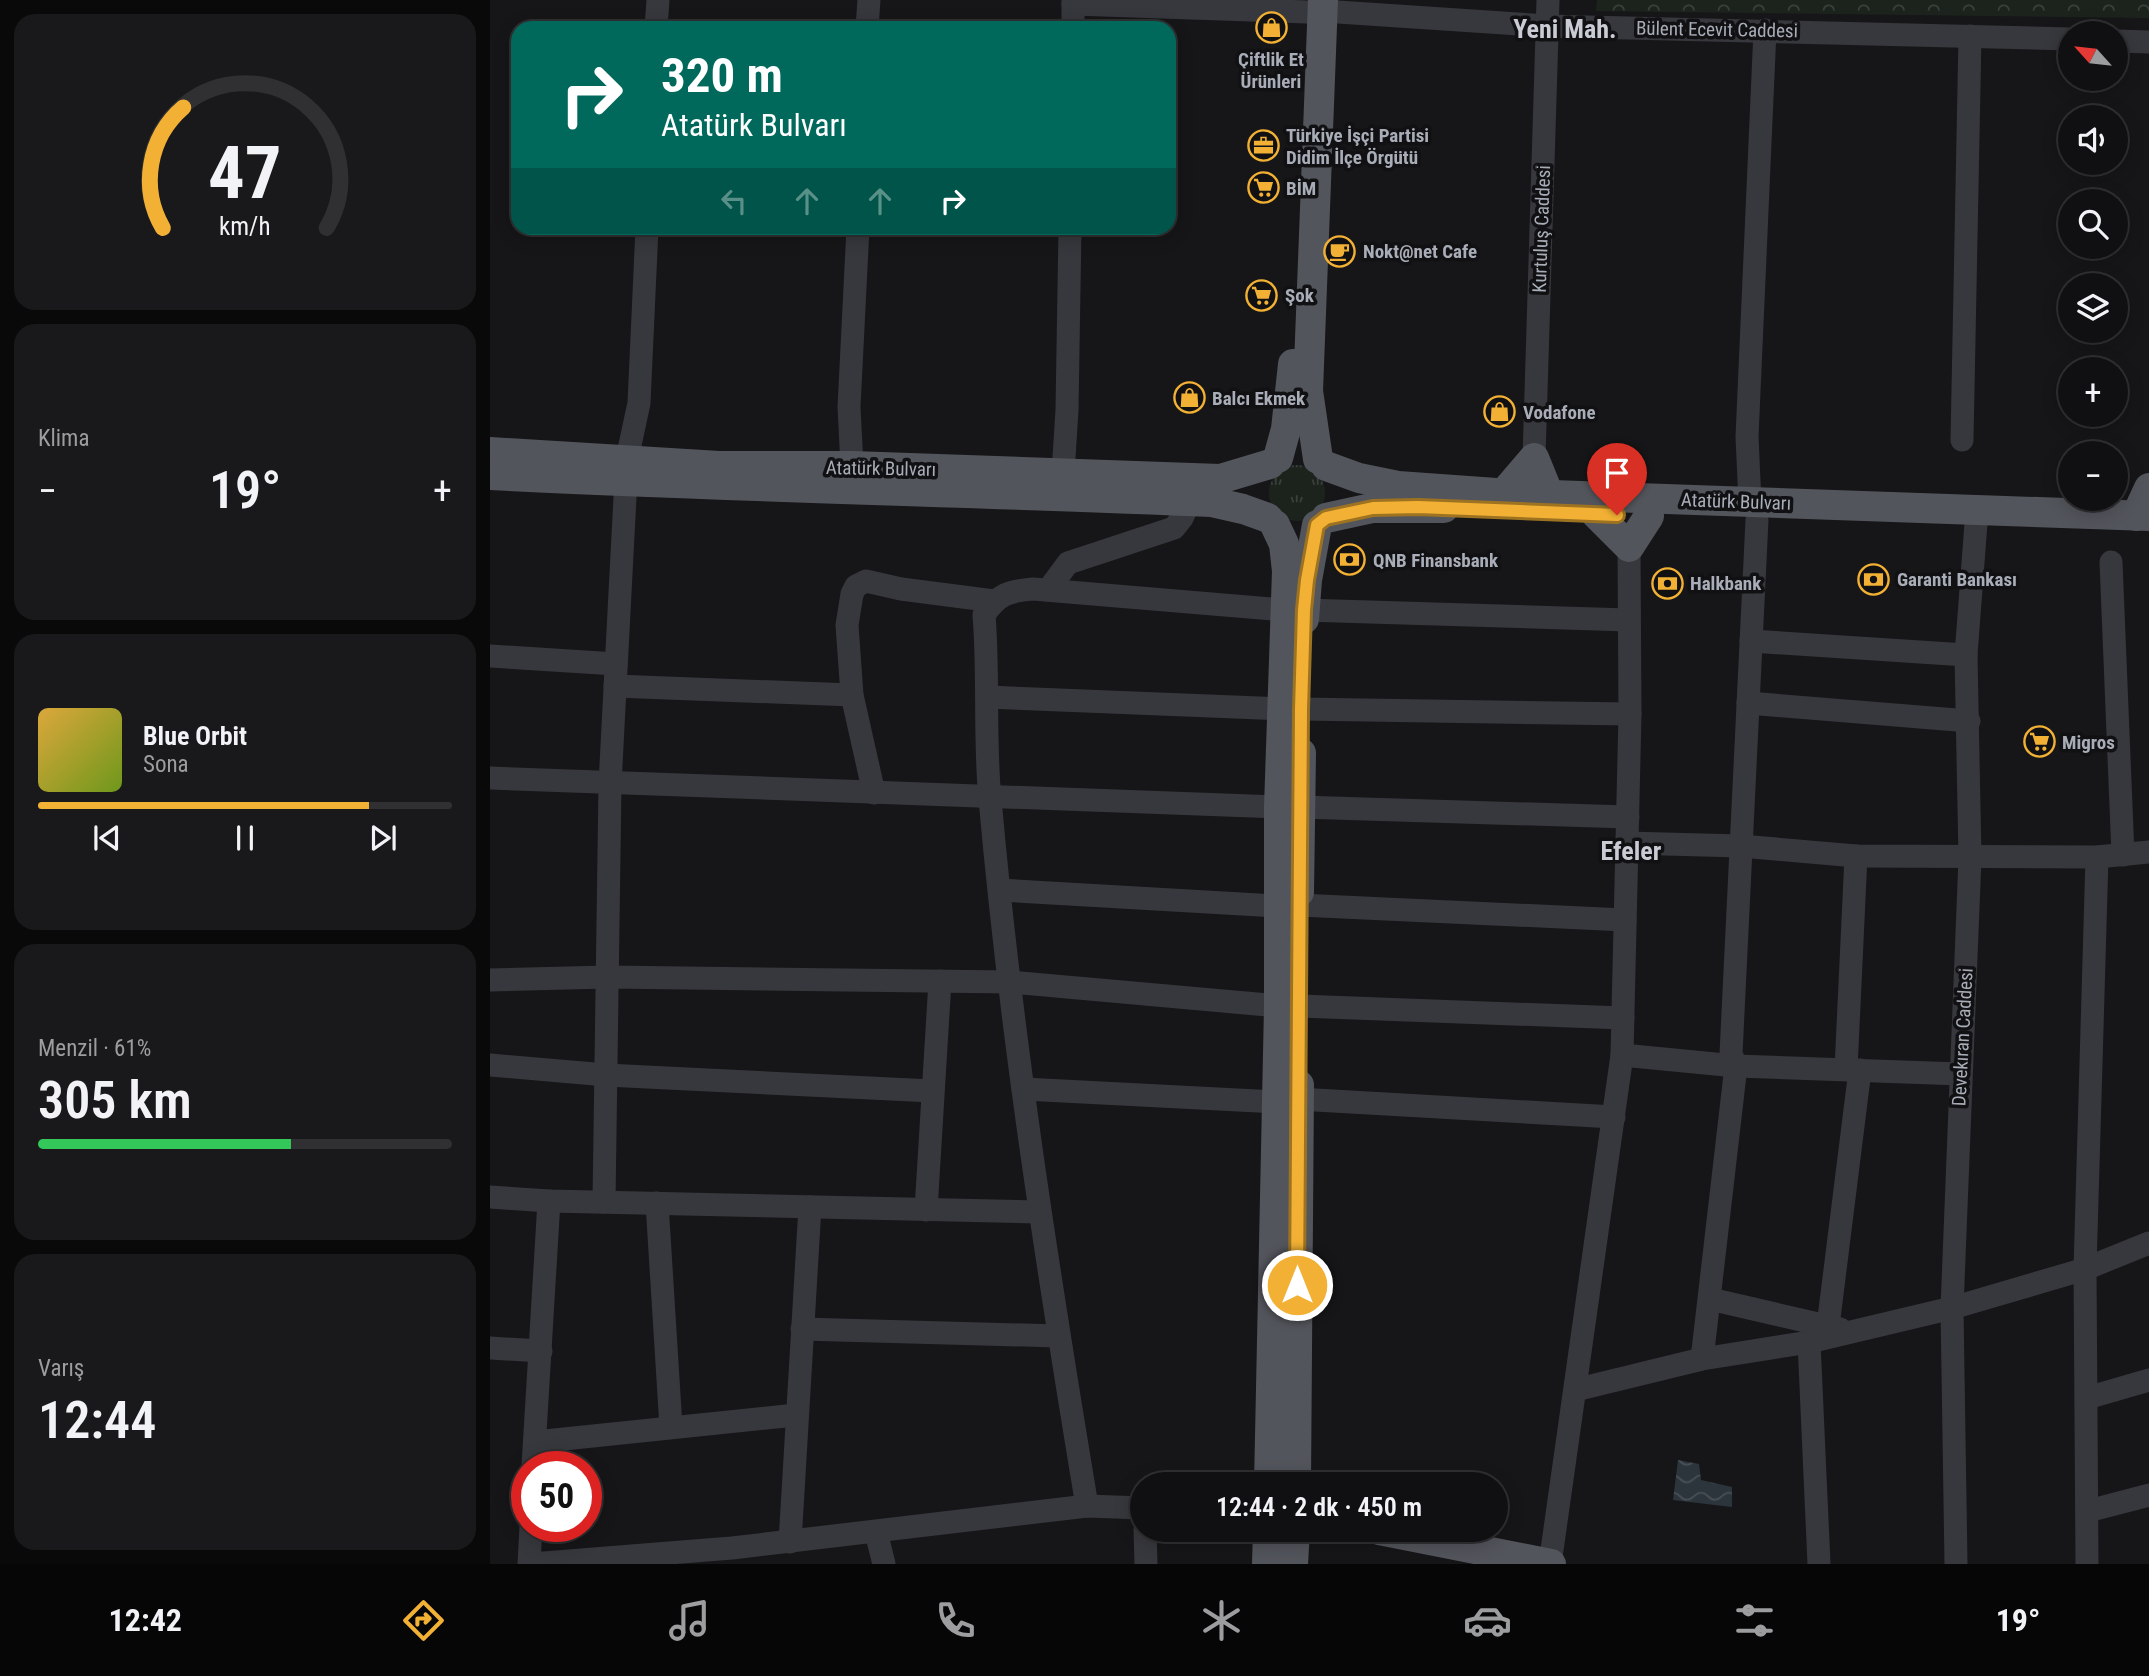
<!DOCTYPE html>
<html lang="tr">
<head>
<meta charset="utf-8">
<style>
	body { margin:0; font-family:"Roboto Condensed",sans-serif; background:#19191b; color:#f1f3f6; height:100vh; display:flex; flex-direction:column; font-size:26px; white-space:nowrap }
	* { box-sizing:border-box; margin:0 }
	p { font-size:23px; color:#9c9d9f }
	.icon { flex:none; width:38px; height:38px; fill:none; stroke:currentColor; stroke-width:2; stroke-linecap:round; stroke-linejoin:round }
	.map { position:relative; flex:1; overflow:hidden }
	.side { display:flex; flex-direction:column; gap:14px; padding:14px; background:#09090a; width:490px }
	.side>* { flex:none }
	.guide { position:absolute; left:21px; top:21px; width:665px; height:214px; border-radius:21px; box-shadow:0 4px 18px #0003,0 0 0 2px #303032; background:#00695c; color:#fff; overflow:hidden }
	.needle { width:46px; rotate:297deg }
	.buttons { position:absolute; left:1568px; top:21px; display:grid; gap:14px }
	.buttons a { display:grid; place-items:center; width:70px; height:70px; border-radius:50%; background:#101012; box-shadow:0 4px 18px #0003,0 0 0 2px #303032; font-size:35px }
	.speed { position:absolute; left:21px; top:1451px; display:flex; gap:14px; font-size:35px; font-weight:700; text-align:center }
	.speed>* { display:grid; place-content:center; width:91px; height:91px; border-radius:50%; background:#101012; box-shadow:0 4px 18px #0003,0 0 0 2px #303032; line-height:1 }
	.speed .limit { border:10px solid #d22; background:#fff; color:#111 }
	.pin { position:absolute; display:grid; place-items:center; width:60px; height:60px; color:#fff; margin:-72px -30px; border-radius:50% 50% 50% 0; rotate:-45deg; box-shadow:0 0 7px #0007 }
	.pin .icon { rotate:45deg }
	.me { position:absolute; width:77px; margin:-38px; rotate:0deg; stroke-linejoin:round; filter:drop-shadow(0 0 5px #0008) }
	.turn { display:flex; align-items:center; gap:24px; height:147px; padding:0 35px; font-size:32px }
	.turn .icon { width:91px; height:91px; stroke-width:2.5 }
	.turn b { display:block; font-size:49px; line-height:60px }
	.lanes { display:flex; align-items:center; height:66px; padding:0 35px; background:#0003; justify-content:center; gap:35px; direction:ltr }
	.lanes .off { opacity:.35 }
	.big { font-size:52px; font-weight:600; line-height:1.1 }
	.side .card { flex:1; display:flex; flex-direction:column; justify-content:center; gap:10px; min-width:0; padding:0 24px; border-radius:21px; background:#19191b }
	.side .dial { align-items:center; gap:0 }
	.dial svg { height:182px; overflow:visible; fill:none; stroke:#303032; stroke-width:7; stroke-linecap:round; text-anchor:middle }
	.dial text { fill:#f1f3f6; stroke:none }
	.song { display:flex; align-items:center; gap:21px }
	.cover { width:84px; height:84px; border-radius:10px; background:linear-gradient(135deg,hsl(40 70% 55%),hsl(80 70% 35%)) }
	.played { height:7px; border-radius:4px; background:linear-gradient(90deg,#f2b134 80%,#303032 80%) }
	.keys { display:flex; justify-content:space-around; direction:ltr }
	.heat { display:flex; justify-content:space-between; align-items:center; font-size:38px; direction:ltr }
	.charge { height:10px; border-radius:5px; background:linear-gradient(90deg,#34c759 61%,#303032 0) }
	.trip { position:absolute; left:640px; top:1472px; width:378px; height:70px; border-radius:35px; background:#101012; box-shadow:0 4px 18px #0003,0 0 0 2px #303032; font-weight:600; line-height:70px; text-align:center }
	.dock { display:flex; height:112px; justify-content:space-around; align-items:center; background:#060607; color:#9c9d9f }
	.dock .icon { width:49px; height:49px }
	.dock .active { color:#f2b134 }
	.dock b { font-size:32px; color:#f1f3f6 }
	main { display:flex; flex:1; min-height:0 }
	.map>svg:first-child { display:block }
	.grass { fill:url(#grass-tufts) }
	.forest { fill:url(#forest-crowns) }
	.water { fill:url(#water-waves) }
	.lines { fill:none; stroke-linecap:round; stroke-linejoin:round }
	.minor { stroke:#37383d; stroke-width:23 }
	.major { stroke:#53555c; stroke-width:30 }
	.route-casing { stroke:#9d7322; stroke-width:18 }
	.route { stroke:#f2b134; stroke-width:12 }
	.labels { text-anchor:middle; stroke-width:7; stroke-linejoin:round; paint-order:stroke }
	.street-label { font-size:19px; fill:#a8adb8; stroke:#111113 }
	.poi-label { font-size:19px; font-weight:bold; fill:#a8adb8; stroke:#111113; text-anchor:start }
	.district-label { font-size:26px; font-weight:bold; fill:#c9ccd4; stroke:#111113 }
</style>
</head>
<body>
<main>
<section class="side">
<div class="card dial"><svg viewBox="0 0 100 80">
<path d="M14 69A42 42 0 1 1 86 69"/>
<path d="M14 69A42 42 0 0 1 23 16" stroke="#f2b134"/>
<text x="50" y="56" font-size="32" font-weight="700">47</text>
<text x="50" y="72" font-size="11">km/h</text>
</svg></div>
<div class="card"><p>Klima</p>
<div class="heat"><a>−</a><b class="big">19°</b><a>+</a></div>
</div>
<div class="card">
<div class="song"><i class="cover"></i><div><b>Blue Orbit</b><p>Sona</p></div></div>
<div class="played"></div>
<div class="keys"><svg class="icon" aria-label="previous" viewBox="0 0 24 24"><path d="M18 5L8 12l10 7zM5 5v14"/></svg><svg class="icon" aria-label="pause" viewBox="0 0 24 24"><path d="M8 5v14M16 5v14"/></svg><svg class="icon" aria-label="next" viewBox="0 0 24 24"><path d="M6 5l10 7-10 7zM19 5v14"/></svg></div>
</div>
<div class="card"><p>Menzil · 61%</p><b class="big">305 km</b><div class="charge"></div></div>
<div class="card"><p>Varış</p><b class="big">12:44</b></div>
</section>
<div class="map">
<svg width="1659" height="1564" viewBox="0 0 1659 1564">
	<defs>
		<pattern id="grass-tufts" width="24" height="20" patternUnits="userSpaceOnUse" patternTransform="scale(1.75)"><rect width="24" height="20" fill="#1c231d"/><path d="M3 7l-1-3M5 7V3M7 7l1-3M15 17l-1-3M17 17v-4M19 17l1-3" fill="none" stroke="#3a403c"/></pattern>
		<pattern id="forest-crowns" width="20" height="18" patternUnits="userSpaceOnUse" patternTransform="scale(1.75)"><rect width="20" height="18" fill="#1c231d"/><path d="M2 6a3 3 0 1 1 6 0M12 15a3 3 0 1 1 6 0" fill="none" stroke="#3a403c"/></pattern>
		<pattern id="water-waves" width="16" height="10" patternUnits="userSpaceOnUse" patternTransform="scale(1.75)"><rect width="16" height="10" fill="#2c353c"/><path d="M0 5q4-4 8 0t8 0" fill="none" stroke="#485056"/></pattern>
	</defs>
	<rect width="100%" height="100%" fill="#161618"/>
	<circle class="grass" cx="807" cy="493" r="28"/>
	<polygon class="forest" points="1107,0 1659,0 1659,18 1106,11"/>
	<polygon class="water" points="1188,1460 1209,1464 1211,1480 1242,1487 1242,1507 1183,1500"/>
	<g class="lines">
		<g class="minor">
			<polyline points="583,4 817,12"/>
			<polyline points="833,11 1057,26 1580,39"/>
			<polyline points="166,28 168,0"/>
			<polyline points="377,28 379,0"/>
			<polyline points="583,28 583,0"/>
			<polyline points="1626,41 1659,42"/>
			<polyline points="1472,440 1480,36"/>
			<polyline points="1044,458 1058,0"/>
			<polyline points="362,466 359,407 368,228"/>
			<polyline points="572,489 577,410 580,228"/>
			<polyline points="1260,502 1257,437 1275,30"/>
			<polyline points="1621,562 1633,855"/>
			<polyline points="558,590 578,563 684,528 692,518 700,501"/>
			<polyline points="814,610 1138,620"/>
			<polyline points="1261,641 1476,655"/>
			<polyline points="0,656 126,664"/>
			<polyline points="125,686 362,695"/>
			<polyline points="497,697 792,709"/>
			<polyline points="1258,703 1479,721"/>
			<polyline points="811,709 1140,714"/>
			<polyline points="0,778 789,807"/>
			<polyline points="384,793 362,695 357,625 362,594 366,586 376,581 411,589 504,601"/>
			<polyline points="810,807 1138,817"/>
			<polyline points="1137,843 1251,846 1366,856 1607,857 1659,852"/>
			<polyline points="510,890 788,906"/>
			<polyline points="809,905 1135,920"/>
			<polyline points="0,980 117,977 521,982 789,1006"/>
			<polyline points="810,1006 1133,1018"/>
			<polyline points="1132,1055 1246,1066 1470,1074"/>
			<polyline points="0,1065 116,1075 442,1091"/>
			<polyline points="1356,1069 1366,856"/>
			<polyline points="534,1089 788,1102"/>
			<polyline points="808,1099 1124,1117"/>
			<polyline points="0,1197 59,1201 549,1212"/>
			<polyline points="114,1202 120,784 137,459 149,403 157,228"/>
			<polyline points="167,1203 181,1427"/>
			<polyline points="436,1210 450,981"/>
			<polyline points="1220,1299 1350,1329"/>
			<polyline points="1338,1326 1370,1070"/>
			<polyline points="312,1329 569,1336"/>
			<polyline points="1319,1342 1329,1564"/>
			<polyline points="0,1348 51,1351"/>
			<polyline points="1212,1359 1246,1066 1241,1054 1267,520"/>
			<polyline points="1085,1390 1212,1359 1319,1342 1462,1308 1595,1269 1659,1243"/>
			<polyline points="1597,1398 1659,1380"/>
			<polyline points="45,1442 306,1415"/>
			<polyline points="43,1466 59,1201"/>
			<path d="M597,1506C558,1271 521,1036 500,799C494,738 499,676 494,615C508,594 519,591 543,589L795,610"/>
			<polyline points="1598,1511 1659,1495"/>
			<polyline points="655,1530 656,1564"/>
			<polyline points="386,1532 394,1564"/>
			<polyline points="300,1542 320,1207"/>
			<polyline points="39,1564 41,1526"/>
			<polyline points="41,1564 242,1548 597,1506 653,1508"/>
			<polyline points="1060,1564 1132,1055 1140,714 1139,547"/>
			<polyline points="1466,1564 1462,1308 1480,858 1476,655 1487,510"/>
			<polyline points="1597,1564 1595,1269 1607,857"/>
		</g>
		<g class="major">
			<polyline points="0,452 229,466 362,466 730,479 780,464"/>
			<polyline points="788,458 796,429 803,364"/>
			<polyline points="828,459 818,391 833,0"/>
			<polyline points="836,466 869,478 908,486 1006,493 1659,516"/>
			<path d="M0,475C241,487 481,492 722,502L753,509L778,518"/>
			<polyline points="1014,493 1044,458 1059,495"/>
			<polyline points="1106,514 1139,547 1159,516"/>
			<polyline points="1646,516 1659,488"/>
			<polyline points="836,518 882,508 954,508"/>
			<polyline points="814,619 817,580 827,525"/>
			<polyline points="809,892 811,753"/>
			<polyline points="779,1484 789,1006 789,807 797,571 794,544 785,525"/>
			<polyline points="806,1484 809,1085"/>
			<polyline points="889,1530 1061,1564"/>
			<polyline points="777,1564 778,1530"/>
			<polyline points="803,1564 805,1530"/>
		</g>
	</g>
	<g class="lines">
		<defs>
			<polyline id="route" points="807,1285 811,709 814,610 817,580 827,525 836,518 883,508 928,507 1127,515"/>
		</defs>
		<use href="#route" class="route-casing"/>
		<use href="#route" class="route"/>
	</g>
	<defs>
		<symbol id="shop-ring" viewBox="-11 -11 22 22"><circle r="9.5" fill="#111113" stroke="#f2b134" stroke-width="1.5"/><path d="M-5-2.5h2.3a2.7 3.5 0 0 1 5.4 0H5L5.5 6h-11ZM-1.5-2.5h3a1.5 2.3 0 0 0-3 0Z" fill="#f2b134"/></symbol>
		<symbol id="office-ring" viewBox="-11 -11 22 22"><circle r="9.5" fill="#111113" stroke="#f2b134" stroke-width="1.5"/><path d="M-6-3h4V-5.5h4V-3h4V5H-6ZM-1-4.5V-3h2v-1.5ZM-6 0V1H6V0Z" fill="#f2b134"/></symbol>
		<symbol id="supermarket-ring" viewBox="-11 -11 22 22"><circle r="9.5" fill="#111113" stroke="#f2b134" stroke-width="1.5"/><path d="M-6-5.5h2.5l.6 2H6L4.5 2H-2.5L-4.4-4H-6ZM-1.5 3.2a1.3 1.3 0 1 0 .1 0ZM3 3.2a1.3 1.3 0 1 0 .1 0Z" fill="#f2b134"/></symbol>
		<symbol id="cafe-ring" viewBox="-11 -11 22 22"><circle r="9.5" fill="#111113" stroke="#f2b134" stroke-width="1.5"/><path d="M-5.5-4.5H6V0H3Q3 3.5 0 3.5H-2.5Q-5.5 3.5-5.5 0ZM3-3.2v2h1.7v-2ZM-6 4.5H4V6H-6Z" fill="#f2b134"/></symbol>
		<symbol id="bank-ring" viewBox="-11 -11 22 22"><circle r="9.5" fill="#111113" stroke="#f2b134" stroke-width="1.5"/><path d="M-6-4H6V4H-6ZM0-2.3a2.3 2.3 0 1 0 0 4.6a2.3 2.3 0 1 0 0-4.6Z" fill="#f2b134"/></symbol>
	</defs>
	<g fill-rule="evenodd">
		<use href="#shop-ring" x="764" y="10" width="35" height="35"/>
		<use href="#office-ring" x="756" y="128" width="35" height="35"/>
		<use href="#supermarket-ring" x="756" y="170" width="35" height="35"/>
		<use href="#cafe-ring" x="832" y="234" width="35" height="35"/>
		<use href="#supermarket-ring" x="754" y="278" width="35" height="35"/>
		<use href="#shop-ring" x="682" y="380" width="35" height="35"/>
		<use href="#shop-ring" x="992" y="394" width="35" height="35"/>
		<use href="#bank-ring" x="842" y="542" width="35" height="35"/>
		<use href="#bank-ring" x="1366" y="562" width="35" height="35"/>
		<use href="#bank-ring" x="1160" y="566" width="35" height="35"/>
		<use href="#supermarket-ring" x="1532" y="724" width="35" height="35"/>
	</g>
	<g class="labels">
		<g class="street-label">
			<text transform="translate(1227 29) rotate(1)" y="7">Bülent Ecevit Caddesi</text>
			<text transform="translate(1051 229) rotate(-88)" y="7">Kurtuluş Caddesi</text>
			<text transform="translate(391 468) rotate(1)" y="7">Atatürk Bulvarı</text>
			<text transform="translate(1246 501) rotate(2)" y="7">Atatürk Bulvarı</text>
			<text transform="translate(1472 1037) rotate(-87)" y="7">Devekıran Caddesi</text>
		</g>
		<g class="poi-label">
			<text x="781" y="66" text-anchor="middle">Çiftlik Et<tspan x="781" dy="22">Ürünleri</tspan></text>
			<text x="796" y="142">Türkiye İşçi Partisi<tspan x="796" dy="22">Didim İlçe Örgütü</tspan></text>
			<text x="796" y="195">BİM</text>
			<text x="873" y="258">Nokt@net Cafe</text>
			<text x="795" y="302">Şok</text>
			<text x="722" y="405">Balcı Ekmek</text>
			<text x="1033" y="419">Vodafone</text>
			<text x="883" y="567">QNB Finansbank</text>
			<text x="1407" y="586">Garanti Bankası</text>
			<text x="1200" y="590">Halkbank</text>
			<text x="1572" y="749">Migros</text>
		</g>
		<g class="district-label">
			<text x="1075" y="38">Yeni Mah.</text>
			<text x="1141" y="860">Efeler</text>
		</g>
	</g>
</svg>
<div class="buttons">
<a><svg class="needle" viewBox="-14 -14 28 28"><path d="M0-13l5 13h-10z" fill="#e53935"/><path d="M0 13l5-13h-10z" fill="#9c9d9f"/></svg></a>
<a><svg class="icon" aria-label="sound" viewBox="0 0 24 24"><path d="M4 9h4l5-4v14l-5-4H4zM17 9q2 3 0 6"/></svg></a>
<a><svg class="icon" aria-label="search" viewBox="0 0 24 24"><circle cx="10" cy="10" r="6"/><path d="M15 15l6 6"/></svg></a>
<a><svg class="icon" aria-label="layers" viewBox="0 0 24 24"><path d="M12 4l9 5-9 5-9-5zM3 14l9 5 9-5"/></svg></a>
<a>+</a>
<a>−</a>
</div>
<div class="speed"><div class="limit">50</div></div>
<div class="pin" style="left:1127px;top:515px;background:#d93025"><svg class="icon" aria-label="arrive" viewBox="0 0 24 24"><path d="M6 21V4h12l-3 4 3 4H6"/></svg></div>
<svg class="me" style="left:807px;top:1285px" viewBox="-20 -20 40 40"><circle r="17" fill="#f2b134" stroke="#fff" stroke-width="3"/><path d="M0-11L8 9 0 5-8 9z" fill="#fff"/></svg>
<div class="trip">12:44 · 2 dk · 450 m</div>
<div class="guide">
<div class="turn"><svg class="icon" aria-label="right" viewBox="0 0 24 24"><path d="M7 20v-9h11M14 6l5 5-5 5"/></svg><div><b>320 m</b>Atatürk Bulvarı</div></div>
<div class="lanes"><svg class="icon off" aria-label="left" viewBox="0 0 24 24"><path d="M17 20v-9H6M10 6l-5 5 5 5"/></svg><svg class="icon off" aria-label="ahead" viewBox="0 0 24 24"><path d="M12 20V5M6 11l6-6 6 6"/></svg><svg class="icon off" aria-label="ahead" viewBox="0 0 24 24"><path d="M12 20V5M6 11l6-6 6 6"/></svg><svg class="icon" aria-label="right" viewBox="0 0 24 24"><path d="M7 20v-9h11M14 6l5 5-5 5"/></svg></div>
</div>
</div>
</main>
<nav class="dock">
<b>12:42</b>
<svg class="icon active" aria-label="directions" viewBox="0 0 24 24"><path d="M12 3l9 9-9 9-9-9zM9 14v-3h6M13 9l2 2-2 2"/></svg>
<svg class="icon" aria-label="music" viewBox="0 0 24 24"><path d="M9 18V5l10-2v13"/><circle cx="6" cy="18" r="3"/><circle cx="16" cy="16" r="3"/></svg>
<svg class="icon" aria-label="phone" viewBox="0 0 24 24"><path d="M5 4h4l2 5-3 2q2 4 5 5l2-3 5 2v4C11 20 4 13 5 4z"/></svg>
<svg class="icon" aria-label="climate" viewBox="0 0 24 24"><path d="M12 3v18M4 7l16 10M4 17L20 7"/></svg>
<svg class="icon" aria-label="car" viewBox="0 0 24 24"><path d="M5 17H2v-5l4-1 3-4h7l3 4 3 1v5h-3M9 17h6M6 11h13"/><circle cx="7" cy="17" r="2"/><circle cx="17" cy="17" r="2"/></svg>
<svg class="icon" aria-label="filters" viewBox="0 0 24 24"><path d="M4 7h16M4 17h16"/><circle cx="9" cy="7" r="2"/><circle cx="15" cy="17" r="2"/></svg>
<b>19°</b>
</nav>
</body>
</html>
